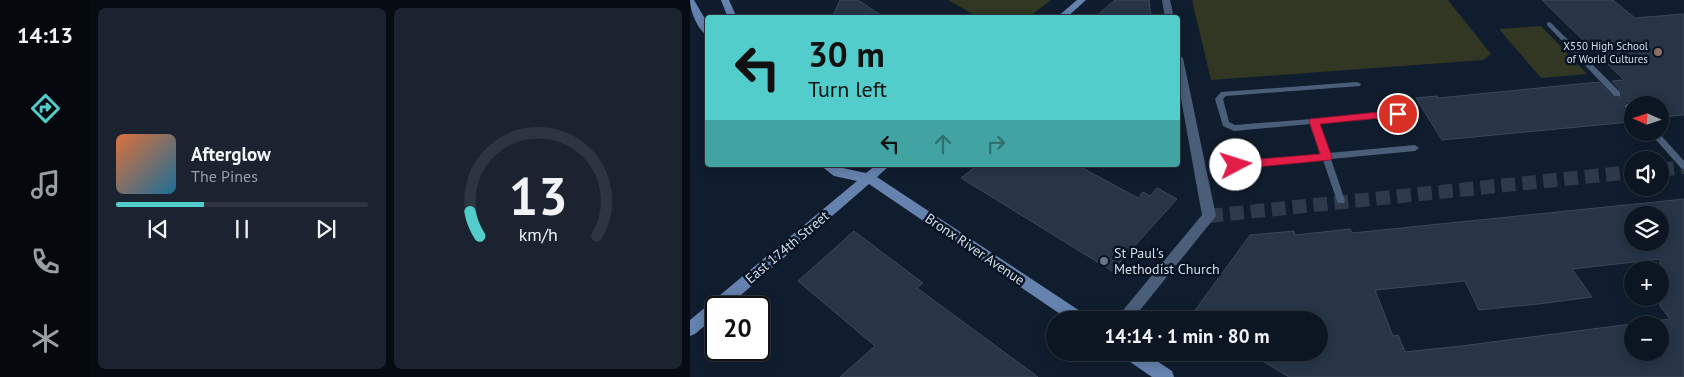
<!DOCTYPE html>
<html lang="en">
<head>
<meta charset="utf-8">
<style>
	body { margin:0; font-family:"PT Sans",sans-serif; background:#1a232f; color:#f1f3f6; height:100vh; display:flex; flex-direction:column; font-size:19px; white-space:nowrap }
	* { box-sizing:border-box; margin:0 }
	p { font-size:16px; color:#9a9fa5 }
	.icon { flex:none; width:28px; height:28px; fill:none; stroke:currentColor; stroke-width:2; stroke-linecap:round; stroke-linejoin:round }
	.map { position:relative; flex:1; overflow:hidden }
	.sheet { display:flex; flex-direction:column; gap:8px; padding:8px; background:#070c13; width:600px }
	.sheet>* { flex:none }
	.hud { position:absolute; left:15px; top:15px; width:475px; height:152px; border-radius:5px; box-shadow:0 2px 12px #0003,0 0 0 1px #2c3540; background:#52cdcc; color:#111; overflow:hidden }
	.needle { width:32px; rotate:273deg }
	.tools { position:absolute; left:934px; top:96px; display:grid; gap:10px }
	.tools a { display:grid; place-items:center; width:45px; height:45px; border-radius:50%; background:#0c1622; box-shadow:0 2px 12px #0003,0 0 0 1px #2c3540; font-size:25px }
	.speed { position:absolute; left:15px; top:296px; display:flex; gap:10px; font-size:25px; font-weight:700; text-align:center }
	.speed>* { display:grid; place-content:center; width:65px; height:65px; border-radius:50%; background:#0c1622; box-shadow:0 2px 12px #0003,0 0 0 1px #2c3540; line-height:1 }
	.speed .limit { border:2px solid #111; border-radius:8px; background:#fff; color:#111 }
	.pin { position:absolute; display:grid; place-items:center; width:42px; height:42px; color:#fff; margin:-21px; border:2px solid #fff; border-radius:50%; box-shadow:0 1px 5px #0007 }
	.me { position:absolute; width:55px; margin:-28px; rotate:85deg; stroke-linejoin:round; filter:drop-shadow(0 0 4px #0008) }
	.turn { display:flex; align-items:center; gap:18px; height:105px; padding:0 20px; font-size:22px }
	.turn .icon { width:65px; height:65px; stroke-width:2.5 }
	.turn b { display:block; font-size:35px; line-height:42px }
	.lanes { display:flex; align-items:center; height:48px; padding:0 20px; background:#0003; justify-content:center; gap:25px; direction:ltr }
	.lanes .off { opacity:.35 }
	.sheet .card { flex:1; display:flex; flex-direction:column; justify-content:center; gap:8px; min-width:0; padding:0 18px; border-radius:8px; background:#1a232f }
	.sheet .dial { align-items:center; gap:0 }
	.dial svg { height:130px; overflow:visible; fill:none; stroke:#2c3540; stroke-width:7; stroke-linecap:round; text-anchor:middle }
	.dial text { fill:#f1f3f6; stroke:none }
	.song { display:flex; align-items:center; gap:15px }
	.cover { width:60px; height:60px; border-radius:8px; background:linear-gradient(135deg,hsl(20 70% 55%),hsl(200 70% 35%)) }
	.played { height:5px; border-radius:2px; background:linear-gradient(90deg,#52cdcc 35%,#2c3540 35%) }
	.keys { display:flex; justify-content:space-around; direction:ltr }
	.sheet .tiles { flex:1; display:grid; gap:8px; grid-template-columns:repeat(2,1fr) }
	.trip { position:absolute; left:356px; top:311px; width:282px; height:50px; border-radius:25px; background:#0c1622; box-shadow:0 2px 12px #0003,0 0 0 1px #2c3540; font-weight:700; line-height:50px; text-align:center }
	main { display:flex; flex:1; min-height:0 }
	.tabs { display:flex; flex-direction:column; width:90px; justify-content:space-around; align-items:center; background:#05090e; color:#9a9fa5 }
	.tabs .icon { width:35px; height:35px }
	.tabs .current { color:#52cdcc }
	.tabs b { font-size:22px; color:#f1f3f6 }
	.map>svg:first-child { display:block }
	.green { fill:#323723 }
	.building { fill:#273547; stroke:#3a495b; fill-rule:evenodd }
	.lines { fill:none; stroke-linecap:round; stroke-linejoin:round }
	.street-tunnel { stroke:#2e3a4a; stroke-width:14; stroke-dasharray:14 7; stroke-linecap:butt }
	.lane { fill:#4b5e79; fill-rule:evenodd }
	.street { fill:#4b5e79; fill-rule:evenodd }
	.secondary { fill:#6583ae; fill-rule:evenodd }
	.route { fill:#e11d48; stroke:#92132f }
	.education-dot { fill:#8d6e63; stroke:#081424; stroke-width:2 }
	.worship-dot { fill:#6b7280; stroke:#081424; stroke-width:2 }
	.labels { text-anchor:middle; stroke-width:5; stroke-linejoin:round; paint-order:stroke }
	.far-poi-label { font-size:11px; fill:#d5dee9; stroke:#081424; text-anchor:end }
	.street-label { font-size:14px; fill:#d5dee9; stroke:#081424 }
	.poi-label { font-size:14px; fill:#d5dee9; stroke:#081424; text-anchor:start }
</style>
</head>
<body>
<main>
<nav class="tabs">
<b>14:13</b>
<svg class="icon current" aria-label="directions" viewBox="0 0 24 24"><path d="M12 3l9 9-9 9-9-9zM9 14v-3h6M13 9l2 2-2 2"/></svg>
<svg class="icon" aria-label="music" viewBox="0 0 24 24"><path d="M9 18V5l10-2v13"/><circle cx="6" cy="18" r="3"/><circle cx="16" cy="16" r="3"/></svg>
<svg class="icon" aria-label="phone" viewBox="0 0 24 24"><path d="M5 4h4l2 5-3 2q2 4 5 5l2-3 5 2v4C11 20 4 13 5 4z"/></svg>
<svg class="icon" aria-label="climate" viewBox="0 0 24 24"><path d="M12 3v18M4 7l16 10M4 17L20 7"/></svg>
</nav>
<section class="sheet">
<div class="tiles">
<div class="card">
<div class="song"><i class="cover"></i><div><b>Afterglow</b><p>The Pines</p></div></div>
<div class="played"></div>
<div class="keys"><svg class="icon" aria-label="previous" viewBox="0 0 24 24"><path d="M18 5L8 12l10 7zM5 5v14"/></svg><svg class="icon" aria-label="pause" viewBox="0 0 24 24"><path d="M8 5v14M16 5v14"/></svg><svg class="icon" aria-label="next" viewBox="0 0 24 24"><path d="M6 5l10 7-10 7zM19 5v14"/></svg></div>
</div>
<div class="card dial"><svg viewBox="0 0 100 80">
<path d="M14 69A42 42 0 1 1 86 69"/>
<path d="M14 69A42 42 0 0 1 8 54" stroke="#52cdcc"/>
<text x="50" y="56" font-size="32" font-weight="700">13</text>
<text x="50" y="72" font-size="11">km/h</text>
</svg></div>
</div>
</section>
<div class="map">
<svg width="994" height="377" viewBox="0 0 994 377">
	<rect width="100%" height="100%" fill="#101d2e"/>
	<g class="green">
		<polygon points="258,0 361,0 339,17 290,18"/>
		<polygon points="502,0 758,0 801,54 793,60 521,80"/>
		<polygon points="851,26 897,74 851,78 809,29"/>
	</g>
	<g class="building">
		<polygon points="150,0 168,0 195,18 142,18"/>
		<polygon points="425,0 459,0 461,18 404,18"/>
		<polygon points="852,0 923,0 945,18 994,14 994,115 970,117 970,105 943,105 938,101 932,106 938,113 942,114 942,120 938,121 940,122 752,140 726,98 747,96 748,98 909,82 923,97 931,97 931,91 922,81 934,80"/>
		<polygon points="288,165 387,165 448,198 453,192 460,196 467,188 487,199 422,271 271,178"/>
		<path d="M994,199V377H599L559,353L630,352V320H498L560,235L604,231L605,235L660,229L662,233ZM942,215H970V242H942ZM970,259V306L980,319L771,346L715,352L708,335L703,336L685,290L775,281L789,310L848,304L902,297L882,269ZM942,325H970V352H942Z"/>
		<polygon points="164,231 233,283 227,288 348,377 150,377 185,346 108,281"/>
	</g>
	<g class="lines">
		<g class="street-tunnel">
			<polyline points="970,170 994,167"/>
			<polyline points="519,216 942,172"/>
		</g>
		<g class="lane">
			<polygon points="859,22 861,23 930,92 930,96 924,96 857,25 857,23"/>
			<polygon points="667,82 671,84 670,86 536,96 533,99 539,122 545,125 711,112 712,114 711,116 708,117 629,123 639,153 725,145 729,148 725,151 641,159 655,201 654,203 648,203 647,201 633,160 546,168 543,167 542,165 543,163 546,162 631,154 621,124 544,131 533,126 525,99 531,92"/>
			<polygon points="938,103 942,106 942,112 939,112 934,106"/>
			<polygon points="959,132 968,132 994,161 994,169 991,168"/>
		</g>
		<g class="street">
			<polygon points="472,0 480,0 484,18 475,18"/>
			<polygon points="488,55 493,58 526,216 442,320 425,320 512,215 488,82"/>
		</g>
		<g class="secondary">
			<path d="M0,0H4L18,24V36C8,31 0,11 0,0Z"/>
			<polygon points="31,0 39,0 47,18 38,18"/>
			<polygon points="387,0 396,0 376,18 366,18"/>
			<path d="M130,165C146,165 160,170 176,173L186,165H200L187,177L396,315L399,320H379L179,184L36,308H26V316L5,334L0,336V320L167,181L144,176Z"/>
			<polygon points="431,352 453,352 482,371 484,377 462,377 433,357"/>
		</g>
	</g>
	<polygon class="route" points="708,110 711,111 711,116 630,124 642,157 640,160 546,169 541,165 546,161 630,154 619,121 620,119"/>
	<circle class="education-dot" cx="968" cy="52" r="5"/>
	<circle class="worship-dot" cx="414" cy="261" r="5"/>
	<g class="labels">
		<g class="far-poi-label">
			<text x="958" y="50">X550 High School<tspan x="958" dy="13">of World Cultures</tspan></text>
		</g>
		<g class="street-label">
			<text transform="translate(97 247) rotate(-40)" y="5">East 174th Street</text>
			<text transform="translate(285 249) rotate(34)" y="5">Bronx River Avenue</text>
		</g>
		<g class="poi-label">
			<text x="424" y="258">St Paul's<tspan x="424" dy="16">Methodist Church</tspan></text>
		</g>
	</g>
</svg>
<div class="tools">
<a><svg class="needle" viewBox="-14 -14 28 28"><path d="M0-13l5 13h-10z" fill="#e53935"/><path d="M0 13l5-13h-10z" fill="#9a9fa5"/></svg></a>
<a><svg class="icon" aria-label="sound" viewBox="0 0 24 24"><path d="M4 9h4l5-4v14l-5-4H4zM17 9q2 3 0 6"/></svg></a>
<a><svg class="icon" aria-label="layers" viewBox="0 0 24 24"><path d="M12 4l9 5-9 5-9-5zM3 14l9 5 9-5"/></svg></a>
<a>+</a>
<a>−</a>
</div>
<div class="speed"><div class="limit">20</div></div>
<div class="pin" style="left:708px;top:114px;background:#d93025"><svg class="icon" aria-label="arrive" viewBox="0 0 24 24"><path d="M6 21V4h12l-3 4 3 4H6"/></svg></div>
<svg class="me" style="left:546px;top:165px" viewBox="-20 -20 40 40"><circle r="19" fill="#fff"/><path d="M0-13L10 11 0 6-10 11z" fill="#e11d48"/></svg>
<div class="trip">14:14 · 1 min · 80 m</div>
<div class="hud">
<div class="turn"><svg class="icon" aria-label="left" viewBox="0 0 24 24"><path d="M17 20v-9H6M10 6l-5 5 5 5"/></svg><div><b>30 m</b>Turn left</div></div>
<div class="lanes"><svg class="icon" aria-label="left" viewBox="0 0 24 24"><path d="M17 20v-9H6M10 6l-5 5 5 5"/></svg><svg class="icon off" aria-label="ahead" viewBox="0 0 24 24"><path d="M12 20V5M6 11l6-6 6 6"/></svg><svg class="icon off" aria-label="right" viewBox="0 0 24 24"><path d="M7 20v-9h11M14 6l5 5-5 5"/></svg></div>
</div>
</div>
</main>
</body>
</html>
